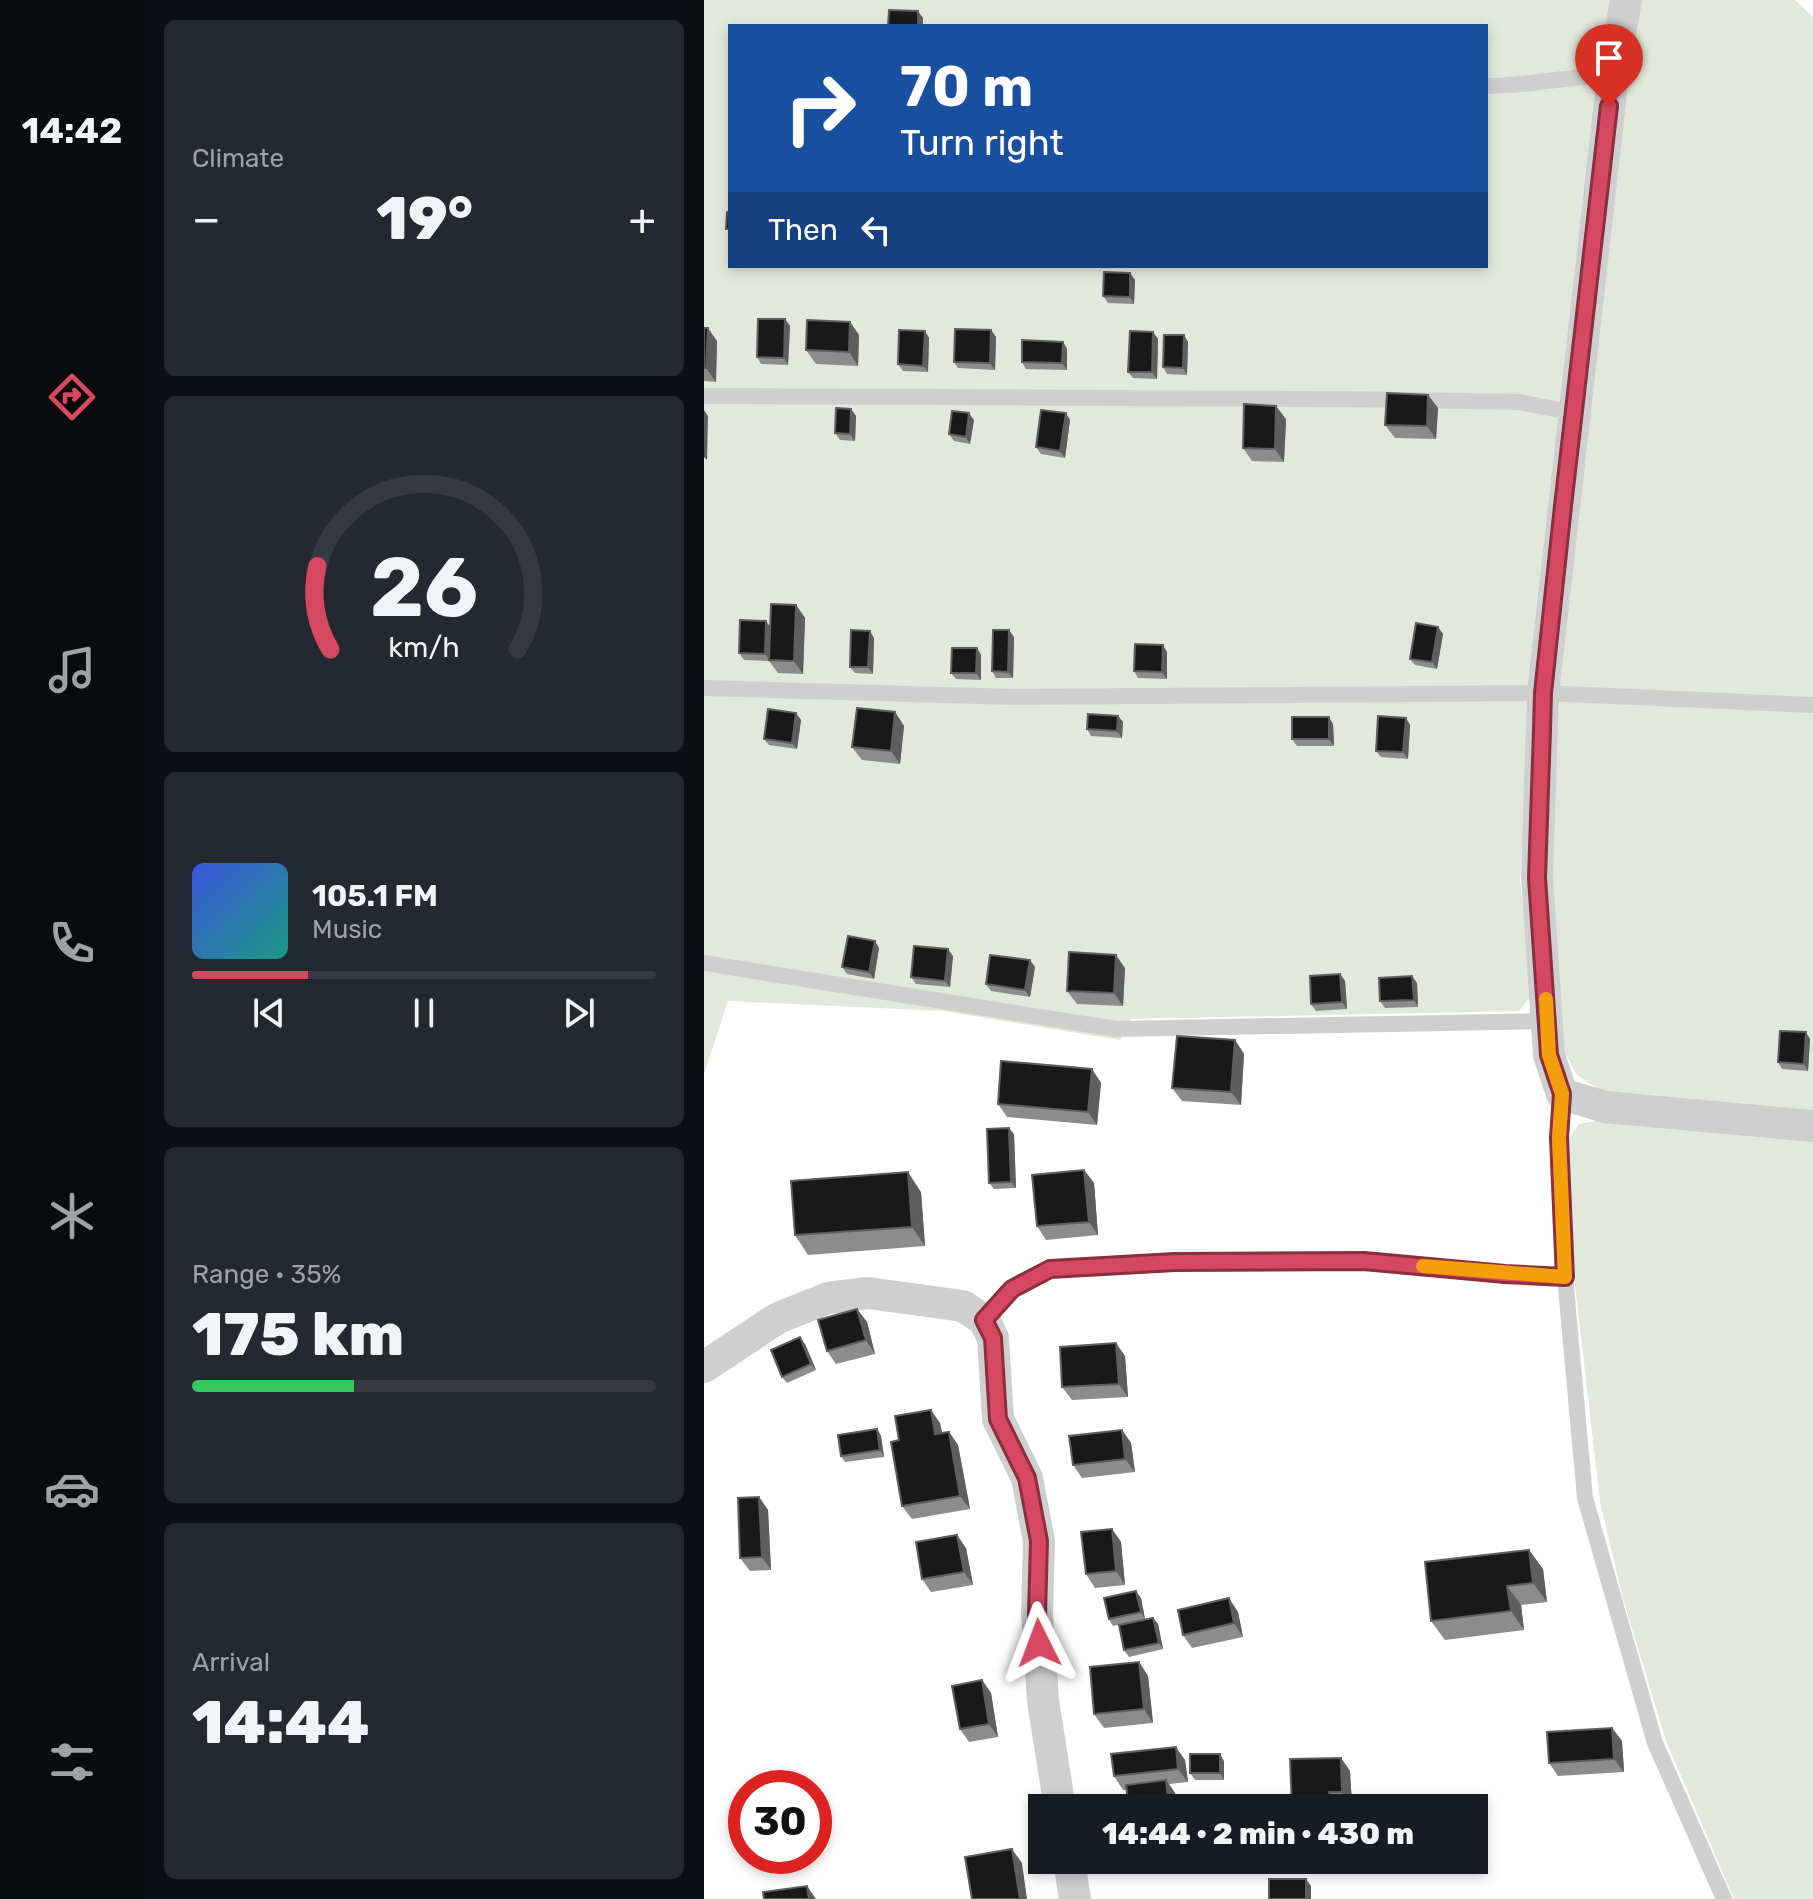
<!DOCTYPE html>
<html lang="en">
<head>
<meta charset="utf-8">
<style>
	body { margin:0; font-family:Rubik,sans-serif; background:#242831; color:#f1f3f6; height:100vh; display:flex; flex-direction:column; font-size:30px; white-space:nowrap }
	* { box-sizing:border-box; margin:0 }
	p { font-size:26px; color:#9ea1a6 }
	.icon { flex:none; width:44px; height:44px; fill:none; stroke:currentColor; stroke-width:2; stroke-linecap:round; stroke-linejoin:round }
	.map { position:relative; flex:1; overflow:hidden }
	.sheet { display:flex; flex-direction:column; gap:20px; padding:20px; background:#0d0f14; width:560px }
	.sheet>* { flex:none }
	.guide { position:absolute; left:24px; top:24px; width:760px; height:244px; border-radius:0px; box-shadow:0 4px 12px #0003; background:#1a4fa0; color:#fff; overflow:hidden }
	.speed { position:absolute; left:24px; top:1770px; display:flex; gap:16px; font-size:40px; font-weight:700; text-align:center }
	.speed>* { display:grid; place-content:center; width:104px; height:104px; border-radius:50%; background:#171b24; box-shadow:0 4px 12px #0003; line-height:1 }
	.speed .limit { border:12px solid #d22; background:#fff; color:#111 }
	.pin { position:absolute; display:grid; place-items:center; width:68px; height:68px; color:#fff; margin:-82px -34px; border-radius:50% 50% 50% 0; rotate:-45deg; box-shadow:0 0 8px #0007 }
	.pin .icon { rotate:45deg }
	.me { position:absolute; width:88px; margin:-44px; rotate:357deg; stroke-linejoin:round; filter:drop-shadow(0 0 6px #0008) }
	.turn { display:flex; align-items:center; gap:28px; height:168px; padding:0 40px; font-size:36px }
	.turn .icon { width:104px; height:104px; stroke-width:2.5 }
	.turn b { display:block; font-size:56px; line-height:68px }
	.then { display:flex; align-items:center; height:76px; padding:0 40px; background:#0003; gap:16px; font-size:30px }
	.big { font-size:60px; font-weight:800; line-height:1.1 }
	.sheet .card { flex:1; display:flex; flex-direction:column; justify-content:center; gap:12px; min-width:0; padding:0 28px; border-radius:12px; background:#242831 }
	.sheet .dial { align-items:center; gap:0 }
	.dial svg { height:208px; overflow:visible; fill:none; stroke:#363941; stroke-width:7; stroke-linecap:round; text-anchor:middle }
	.dial text { fill:#f1f3f6; stroke:none }
	.song { display:flex; align-items:center; gap:24px }
	.cover { width:96px; height:96px; border-radius:12px; background:linear-gradient(135deg,hsl(230 70% 55%),hsl(170 70% 35%)) }
	.played { height:8px; border-radius:4px; background:linear-gradient(90deg,#d5485f 25%,#363941 25%) }
	.keys { display:flex; justify-content:space-around; direction:ltr }
	.heat { display:flex; justify-content:space-between; align-items:center; font-size:44px; direction:ltr }
	.charge { height:12px; border-radius:6px; background:linear-gradient(90deg,#34c759 35%,#363941 0) }
	.trip { position:absolute; left:324px; top:1794px; width:460px; height:80px; border-radius:0px; background:#171b24; box-shadow:0 4px 12px #0003; font-weight:800; line-height:80px; text-align:center }
	main { display:flex; flex:1; min-height:0 }
	.tab-bar { display:flex; flex-direction:column; width:144px; justify-content:space-around; align-items:center; background:#090b0e; color:#9ea1a6 }
	.tab-bar .icon { width:56px; height:56px }
	.tab-bar .on { color:#d5485f }
	.tab-bar b { font-size:36px; color:#f1f3f6 }
	.map>svg:first-child { display:block }
	.green { fill:#e3e8dc; fill-rule:evenodd }
	.lines { fill:none; stroke-linecap:round; stroke-linejoin:round }
	.service { stroke:#cfcfcf; stroke-width:16 }
	.minor { stroke:#cfcfcf; stroke-width:32 }
	.wall { fill:#8c8c8c }
	.shaded-wall { fill:#5e5e5e }
	.building { fill:#191919; stroke:#5e5e5e; stroke-width:2 }
	.route-casing { stroke:#8a2f3e; stroke-width:20 }
	.route { stroke:#d5485f; stroke-width:14 }
	.slow { stroke:#f59e0b; stroke-width:14 }
</style>
</head>
<body>
<main>
<nav class="tab-bar">
<b>14:42</b>
<svg class="icon on" aria-label="directions" viewBox="0 0 24 24"><path d="M12 3l9 9-9 9-9-9zM9 14v-3h6M13 9l2 2-2 2"/></svg>
<svg class="icon" aria-label="music" viewBox="0 0 24 24"><path d="M9 18V5l10-2v13"/><circle cx="6" cy="18" r="3"/><circle cx="16" cy="16" r="3"/></svg>
<svg class="icon" aria-label="phone" viewBox="0 0 24 24"><path d="M5 4h4l2 5-3 2q2 4 5 5l2-3 5 2v4C11 20 4 13 5 4z"/></svg>
<svg class="icon" aria-label="climate" viewBox="0 0 24 24"><path d="M12 3v18M4 7l16 10M4 17L20 7"/></svg>
<svg class="icon" aria-label="car" viewBox="0 0 24 24"><path d="M5 17H2v-5l4-1 3-4h7l3 4 3 1v5h-3M9 17h6M6 11h13"/><circle cx="7" cy="17" r="2"/><circle cx="17" cy="17" r="2"/></svg>
<svg class="icon" aria-label="filters" viewBox="0 0 24 24"><path d="M4 7h16M4 17h16"/><circle cx="9" cy="7" r="2"/><circle cx="15" cy="17" r="2"/></svg>
</nav>
<section class="sheet">
<div class="card"><p>Climate</p>
<div class="heat"><a>−</a><b class="big">19°</b><a>+</a></div>
</div>
<div class="card dial"><svg viewBox="0 0 100 80">
<path d="M14 69A42 42 0 1 1 86 69"/>
<path d="M14 69A42 42 0 0 1 9 37" stroke="#d5485f"/>
<text x="50" y="56" font-size="32" font-weight="700">26</text>
<text x="50" y="72" font-size="11">km/h</text>
</svg></div>
<div class="card">
<div class="song"><i class="cover"></i><div><b>105.1 FM</b><p>Music</p></div></div>
<div class="played"></div>
<div class="keys"><svg class="icon" aria-label="previous" viewBox="0 0 24 24"><path d="M18 5L8 12l10 7zM5 5v14"/></svg><svg class="icon" aria-label="pause" viewBox="0 0 24 24"><path d="M8 5v14M16 5v14"/></svg><svg class="icon" aria-label="next" viewBox="0 0 24 24"><path d="M6 5l10 7-10 7zM19 5v14"/></svg></div>
</div>
<div class="card"><p>Range · 35%</p><b class="big">175 km</b><div class="charge"></div></div>
<div class="card"><p>Arrival</p><b class="big">14:44</b></div>
</section>
<div class="map">
<svg width="1109" height="1899" viewBox="0 0 1109 1899">
	<rect width="100%" height="100%" fill="#fff"/>
	<g class="green">
		<path d="M0,0H906L829,704L816,879L827,996L815,1011L427,1019L416,1040L239,1011L24,1001L0,1074ZM26,26H782V266H26Z"/>
		<polygon points="932,0 1091,0 1109,17 1109,1112 906,1097 873,1075 861,1053 844,878 851,706"/>
		<polygon points="903,1119 1109,1136 1109,1899 1030,1899 962,1741 919,1599 896,1502 871,1285 864,1139 875,1124"/>
	</g>
	<g class="lines">
		<g class="service">
			<path d="M782,86C824,86 866,76 909,75"/>
			<polyline points="0,396 638,399 816,402 870,413"/>
			<polyline points="0,688 311,697 839,693 1109,705"/>
			<polyline points="0,963 412,1029 844,1021"/>
			<polyline points="858,1094 855,1138 861,1277 881,1498 951,1743 1020,1899"/>
			<polyline points="280,1320 308,1289 346,1269 471,1262 660,1261 801,1274 861,1277"/>
		</g>
		<g class="minor">
			<polyline points="922,0 909,75 839,693 833,878 845,1055 858,1094 901,1107 1109,1126"/>
			<polyline points="0,1367 74,1318 124,1298 164,1293 259,1306 280,1320 289,1338 294,1419 323,1478 335,1541 333,1614 339,1701 356,1808"/>
			<polyline points="365,1860 371,1899"/>
		</g>
	</g>
	<g class="wall">
		<polygon points="426,273 431,280 430,304 404,303 399,296"/>
		<polygon points="81,319 86,326 84,365 57,364 53,357"/>
		<polygon points="146,322 155,335 154,366 112,364 102,350"/>
		<polygon points="0,328 13,341 12,382 0,381"/>
		<polygon points="287,330 292,337 291,370 254,368 250,362"/>
		<polygon points="221,331 225,338 224,372 199,371 194,364"/>
		<polygon points="449,332 454,339 453,379 429,378 424,372"/>
		<polygon points="480,335 484,342 483,375 463,374 459,367"/>
		<polygon points="359,342 363,349 363,370 322,369 318,362"/>
		<polygon points="724,395 734,408 732,439 691,438 681,425"/>
		<polygon points="147,409 152,416 151,441 136,440 131,433"/>
		<polygon points="362,413 366,420 361,458 337,454 332,447"/>
		<polygon points="582,419 580,462 548,461 539,448"/>
		<polygon points="270,420 266,444 250,441 245,434"/>
		<polygon points="92,605 101,618 99,674 74,673 65,661 40,660 35,653"/>
		<polygon points="734,627 739,634 733,669 711,665 706,659"/>
		<polygon points="310,637 309,678 292,678 288,671"/>
		<polygon points="170,638 169,674 151,673 146,667"/>
		<polygon points="273,648 277,655 277,680 252,679 247,673"/>
		<polygon points="463,652 463,679 434,678 430,671"/>
		<polygon points="191,712 200,726 196,764 158,760 148,747"/>
		<polygon points="92,713 97,720 93,749 65,745 60,739"/>
		<polygon points="414,716 419,722 418,738 387,736 383,729"/>
		<polygon points="702,718 706,725 704,759 677,757 672,751"/>
		<polygon points="629,724 630,746 593,746 588,739"/>
		<polygon points="175,948 170,979 143,974 138,967"/>
		<polygon points="249,956 246,987 212,984 207,977"/>
		<polygon points="331,967 326,997 287,991 282,984"/>
		<polygon points="421,968 419,1006 373,1004 363,991"/>
		<polygon points="636,974 641,981 643,1009 612,1011 607,1004"/>
		<polygon points="713,983 714,1007 681,1008 676,1001"/>
		<polygon points="1106,1039 1104,1071 1078,1069 1074,1062"/>
		<polygon points="531,1040 540,1054 537,1105 478,1101 468,1088"/>
		<polygon points="388,1069 397,1083 393,1125 303,1117 294,1104"/>
		<polygon points="310,1134 312,1188 290,1189 285,1183"/>
		<polygon points="380,1170 390,1183 394,1235 342,1240 333,1226"/>
		<polygon points="217,1192 221,1246 104,1255 91,1235"/>
		<polygon points="153,1309 163,1322 171,1354 132,1364 123,1351"/>
		<polygon points="101,1344 112,1370 83,1383 78,1377"/>
		<polygon points="421,1356 424,1397 368,1400 358,1387"/>
		<polygon points="236,1423 238,1433 245,1432 254,1445 266,1509 208,1519 198,1506 195,1440"/>
		<polygon points="173,1429 177,1436 180,1457 141,1462 137,1456"/>
		<polygon points="418,1430 427,1443 431,1472 378,1478 369,1465"/>
		<polygon points="55,1497 64,1510 67,1570 46,1571 36,1558"/>
		<polygon points="408,1529 417,1542 421,1585 391,1588 382,1574"/>
		<polygon points="262,1548 269,1585 227,1592 218,1579"/>
		<polygon points="825,1550 839,1569 843,1602 817,1605 820,1630 741,1640 727,1621"/>
		<polygon points="437,1598 441,1619 449,1618 454,1624 459,1649 425,1657 420,1650 441,1619 409,1626 405,1619"/>
		<polygon points="534,1612 539,1637 488,1648 479,1635"/>
		<polygon points="435,1662 444,1676 449,1723 400,1728 390,1714"/>
		<polygon points="278,1680 287,1693 294,1737 265,1742 256,1729"/>
		<polygon points="908,1728 918,1741 920,1772 854,1776 845,1763"/>
		<polygon points="637,1758 646,1771 648,1805 588,1808"/>
		<polygon points="481,1760 484,1782 465,1784 471,1793 419,1790 410,1776"/>
		<polygon points="520,1761 520,1780 491,1780 486,1773"/>
	</g>
	<g class="shaded-wall">
		<polygon points="214,11 219,18 219,26 214,26"/>
		<polygon points="426,273 431,280 430,304 426,297"/>
		<polygon points="81,319 86,326 84,365 80,358"/>
		<polygon points="146,322 155,335 154,366 145,352"/>
		<polygon points="4,328 13,341 12,382 2,368"/>
		<polygon points="287,330 292,337 291,370 286,363"/>
		<polygon points="221,331 225,338 224,372 219,366"/>
		<polygon points="449,332 454,339 453,379 448,372"/>
		<polygon points="480,335 484,342 483,375 479,368"/>
		<polygon points="359,342 363,349 363,370 358,363"/>
		<polygon points="724,395 734,408 732,439 723,426"/>
		<polygon points="572,406 582,419 580,462 571,449"/>
		<polygon points="147,409 152,416 151,441 146,434"/>
		<polygon points="0,410 4,416 3,460 0,457"/>
		<polygon points="265,413 270,420 266,444 262,437"/>
		<polygon points="362,413 366,420 361,458 356,451"/>
		<polygon points="92,605 101,618 99,674 90,661"/>
		<polygon points="62,621 67,628 66,661 61,654"/>
		<polygon points="734,627 739,634 733,669 728,662"/>
		<polygon points="305,630 310,637 309,678 304,672"/>
		<polygon points="166,631 170,638 169,674 164,667"/>
		<polygon points="459,645 463,652 463,679 458,672"/>
		<polygon points="273,648 277,655 277,680 272,673"/>
		<polygon points="191,712 200,726 196,764 187,751"/>
		<polygon points="92,713 97,720 93,749 88,743"/>
		<polygon points="414,716 419,722 418,738 413,731"/>
		<polygon points="625,717 629,724 630,746 625,739"/>
		<polygon points="702,718 706,725 704,759 699,752"/>
		<polygon points="171,941 175,948 170,979 165,972"/>
		<polygon points="244,949 249,956 246,987 241,981"/>
		<polygon points="412,955 421,968 419,1006 410,993"/>
		<polygon points="326,960 331,967 326,997 321,990"/>
		<polygon points="636,974 641,981 643,1009 638,1002"/>
		<polygon points="708,976 713,983 714,1007 710,1000"/>
		<polygon points="1102,1032 1106,1039 1104,1071 1100,1064"/>
		<polygon points="531,1040 540,1054 537,1105 527,1092"/>
		<polygon points="388,1069 397,1083 393,1125 384,1112"/>
		<polygon points="305,1128 310,1134 312,1188 307,1182"/>
		<polygon points="380,1170 390,1183 394,1235 385,1222"/>
		<polygon points="204,1172 217,1192 221,1246 208,1227"/>
		<polygon points="153,1309 163,1322 171,1354 162,1340"/>
		<polygon points="96,1337 101,1344 112,1370 107,1364"/>
		<polygon points="412,1343 421,1356 424,1397 415,1384"/>
		<polygon points="227,1410 236,1423 241,1447 231,1434"/>
		<polygon points="173,1429 177,1436 180,1457 176,1450"/>
		<polygon points="418,1430 427,1443 431,1472 421,1459"/>
		<polygon points="245,1432 254,1445 266,1509 256,1496"/>
		<polygon points="55,1497 64,1510 67,1570 58,1557"/>
		<polygon points="408,1529 417,1542 421,1585 412,1571"/>
		<polygon points="253,1535 262,1548 269,1585 260,1572"/>
		<polygon points="825,1550 839,1569 843,1602 829,1583"/>
		<polygon points="803,1586 817,1605 820,1630 807,1611"/>
		<polygon points="432,1591 437,1598 441,1619 437,1612"/>
		<polygon points="525,1598 534,1612 539,1637 530,1623"/>
		<polygon points="449,1618 454,1624 459,1649 455,1643"/>
		<polygon points="435,1662 444,1676 449,1723 440,1709"/>
		<polygon points="278,1680 287,1693 294,1737 285,1724"/>
		<polygon points="908,1728 918,1741 920,1772 910,1759"/>
		<polygon points="472,1747 481,1760 484,1782 474,1769"/>
		<polygon points="516,1754 520,1761 520,1780 516,1773"/>
		<polygon points="637,1758 646,1771 648,1805 638,1792"/>
		<polygon points="462,1780 471,1793 473,1808 465,1808"/>
		<polygon points="625,1792 635,1805 635,1808 626,1808"/>
		<polygon points="308,1849 318,1863 323,1899 316,1899"/>
		<polygon points="602,1879 607,1886 607,1899 602,1899"/>
		<polygon points="103,1886 112,1899 105,1899"/>
	</g>
	<g class="building">
		<polygon points="185,10 214,11 214,26 184,26"/>
		<polygon points="23,212 26,212 26,229 22,229"/>
		<polygon points="400,272 426,273 426,297 399,296"/>
		<polygon points="54,319 81,319 80,358 53,357"/>
		<polygon points="103,320 146,322 145,352 102,350"/>
		<polygon points="0,328 4,328 2,368 0,368"/>
		<polygon points="251,329 287,330 286,363 250,362"/>
		<polygon points="195,330 221,331 219,366 194,364"/>
		<polygon points="426,331 449,332 448,372 424,372"/>
		<polygon points="460,335 480,335 479,368 459,367"/>
		<polygon points="318,340 359,342 358,363 318,362"/>
		<polygon points="683,393 724,395 723,426 681,425"/>
		<polygon points="540,404 572,406 571,449 539,448"/>
		<polygon points="132,408 147,409 146,434 131,433"/>
		<polygon points="337,410 362,413 356,451 332,447"/>
		<polygon points="248,411 265,413 262,437 245,434"/>
		<polygon points="67,604 92,605 90,661 65,660"/>
		<polygon points="36,620 62,621 61,654 35,653"/>
		<polygon points="712,623 734,627 728,662 706,659"/>
		<polygon points="147,630 166,631 164,667 146,667"/>
		<polygon points="289,630 305,630 304,672 288,671"/>
		<polygon points="431,644 459,645 458,672 430,671"/>
		<polygon points="248,648 273,648 272,673 247,673"/>
		<polygon points="153,708 191,712 187,751 148,747"/>
		<polygon points="64,709 92,713 88,743 60,739"/>
		<polygon points="384,714 414,716 413,731 383,729"/>
		<polygon points="674,716 702,718 699,752 672,751"/>
		<rect x="588" y="717" width="37" height="22"/>
		<polygon points="144,936 171,941 165,972 138,967"/>
		<polygon points="210,946 244,949 241,981 207,977"/>
		<polygon points="365,952 412,955 410,993 363,991"/>
		<polygon points="286,955 326,960 321,990 282,984"/>
		<polygon points="636,974 638,1002 607,1004 606,976"/>
		<polygon points="708,976 710,1000 676,1001 675,978"/>
		<polygon points="1076,1031 1102,1032 1100,1064 1074,1062"/>
		<polygon points="473,1036 531,1040 527,1092 468,1088"/>
		<polygon points="297,1061 388,1069 384,1112 294,1104"/>
		<polygon points="305,1128 307,1182 285,1183 283,1129"/>
		<polygon points="380,1170 385,1222 333,1226 328,1175"/>
		<polygon points="204,1172 208,1227 91,1235 87,1181"/>
		<polygon points="153,1309 162,1340 123,1351 114,1320"/>
		<polygon points="96,1337 107,1364 78,1377 67,1350"/>
		<polygon points="412,1343 415,1384 358,1387 356,1347"/>
		<polygon points="227,1410 231,1434 245,1432 256,1496 198,1506 187,1442 195,1440 191,1416"/>
		<polygon points="173,1429 176,1450 137,1456 134,1435"/>
		<polygon points="418,1430 421,1459 369,1465 365,1436"/>
		<polygon points="55,1497 58,1557 36,1558 34,1498"/>
		<polygon points="408,1529 412,1571 382,1574 377,1532"/>
		<polygon points="253,1535 260,1572 218,1579 212,1542"/>
		<polygon points="825,1550 829,1583 803,1586 807,1611 727,1621 721,1562"/>
		<polygon points="432,1591 437,1612 405,1619 400,1598"/>
		<polygon points="525,1598 530,1623 479,1635 474,1610"/>
		<polygon points="449,1618 455,1643 420,1650 415,1625"/>
		<polygon points="435,1662 440,1709 390,1714 386,1667"/>
		<polygon points="278,1680 285,1724 256,1729 248,1686"/>
		<polygon points="908,1728 910,1759 845,1763 843,1732"/>
		<polygon points="472,1747 474,1769 410,1776 407,1754"/>
		<rect x="486" y="1754" width="30" height="19"/>
		<polygon points="637,1758 638,1792 625,1792 626,1808 588,1808 586,1759"/>
		<polygon points="462,1780 465,1808 425,1808 422,1785"/>
		<polygon points="308,1849 316,1899 268,1899 261,1857"/>
		<rect x="565" y="1879" width="37" height="20"/>
		<polygon points="103,1886 105,1899 60,1899 59,1892"/>
	</g>
	<g class="lines">
		<defs>
			<polyline id="route" points="335,1643 333,1614 335,1541 323,1478 294,1419 289,1338 280,1320 308,1289 346,1269 471,1262 660,1261 801,1274 861,1277 855,1138 858,1094 845,1055 833,878 838,730 839,693 859,506 905,106"/>
		</defs>
		<use href="#route" class="route-casing"/>
		<use href="#route" class="route"/>
		<polyline class="slow" points="719,1266 861,1277 855,1138 858,1094 845,1055 842,999"/>
	</g>
</svg>
<div class="speed"><div class="limit">30</div></div>
<div class="pin" style="left:905px;top:106px;background:#d93025"><svg class="icon" aria-label="arrive" viewBox="0 0 24 24"><path d="M6 21V4h12l-3 4 3 4H6"/></svg></div>
<svg class="me" style="left:335px;top:1643px" viewBox="-20 -20 40 40"><path d="M0-17L14 15 0 8-14 15z" fill="#d5485f" stroke="#fff" stroke-width="4"/></svg>
<div class="trip">14:44 · 2 min · 430 m</div>
<div class="guide">
<div class="turn"><svg class="icon" aria-label="right" viewBox="0 0 24 24"><path d="M7 20v-9h11M14 6l5 5-5 5"/></svg><div><b>70 m</b>Turn right</div></div>
<div class="then">Then<svg class="icon" aria-label="left" viewBox="0 0 24 24"><path d="M17 20v-9H6M10 6l-5 5 5 5"/></svg></div>
</div>
</div>
</main>
</body>
</html>
